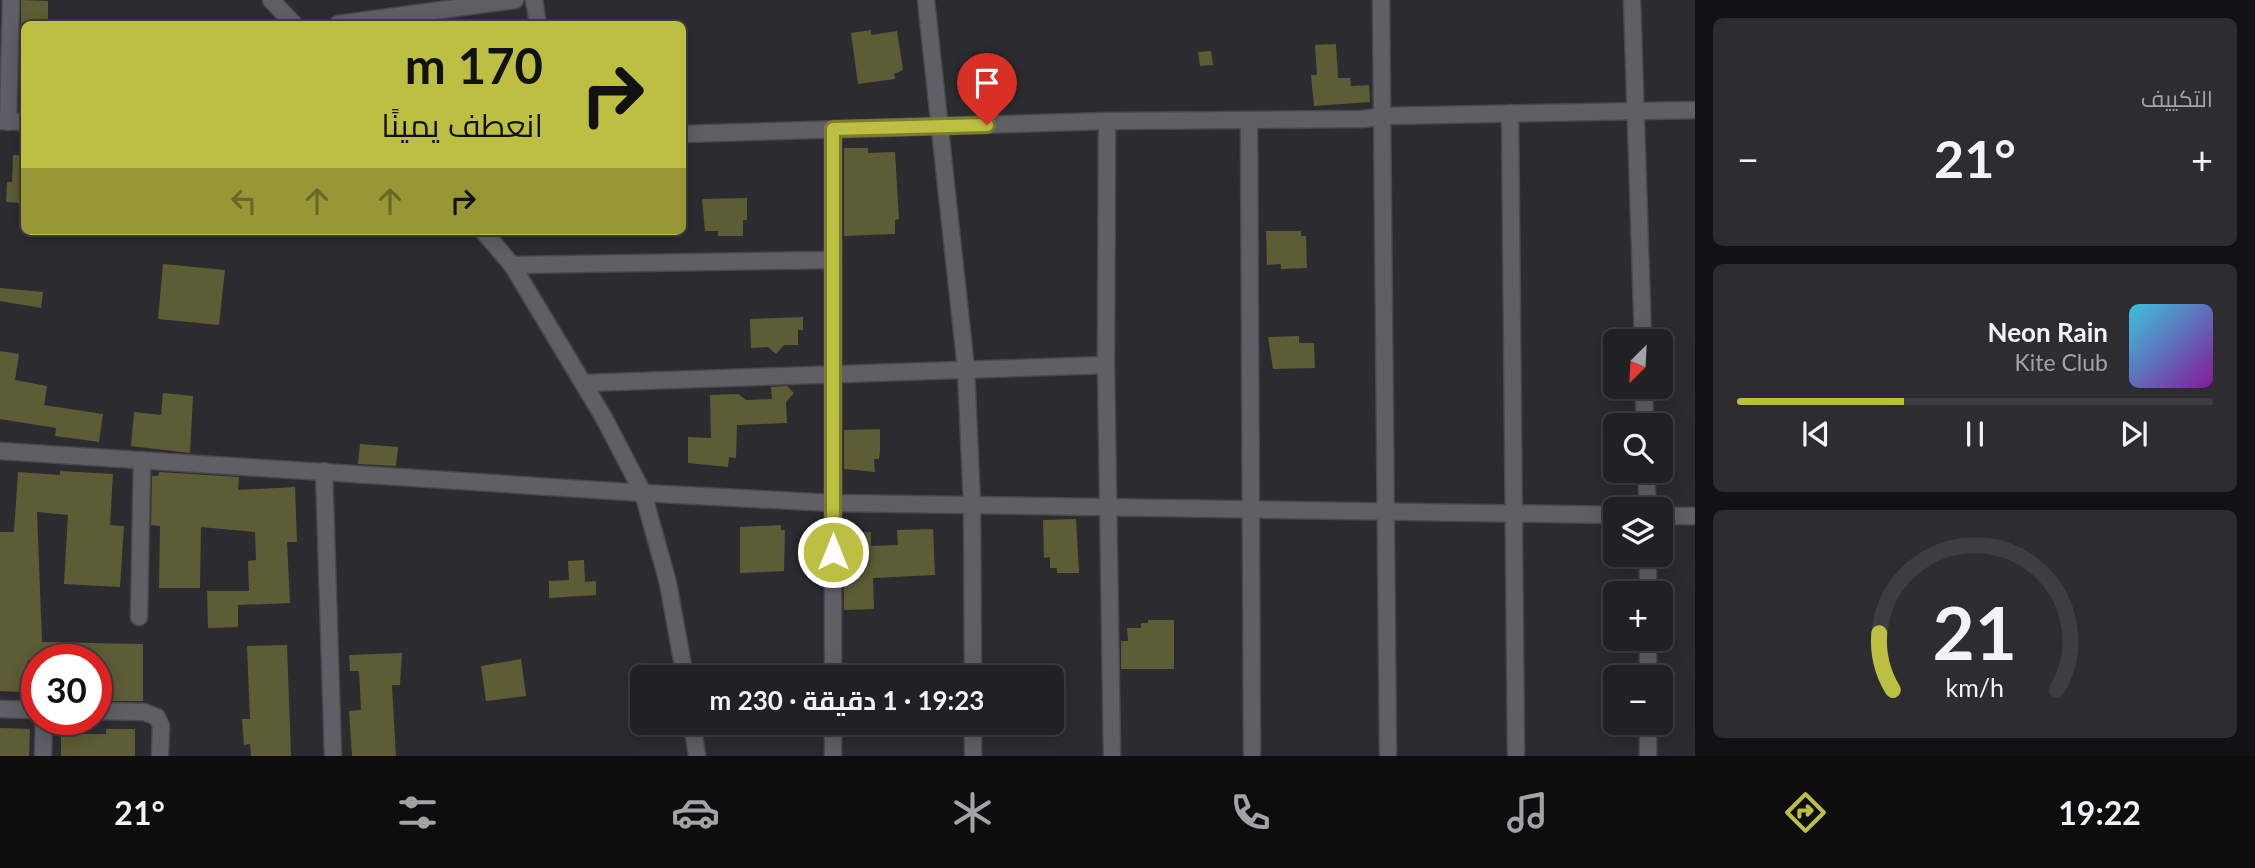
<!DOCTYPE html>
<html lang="ar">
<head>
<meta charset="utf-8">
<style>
	body { margin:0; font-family:Lato,Cairo,sans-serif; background:#2d2d31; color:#f1f3f6; direction:rtl; height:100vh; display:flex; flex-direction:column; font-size:26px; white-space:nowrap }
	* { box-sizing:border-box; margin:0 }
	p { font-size:23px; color:#a2a3a6 }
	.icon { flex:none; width:38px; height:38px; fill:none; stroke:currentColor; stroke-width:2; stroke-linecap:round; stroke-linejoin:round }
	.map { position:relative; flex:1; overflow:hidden; direction:ltr }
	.details { display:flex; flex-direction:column; gap:18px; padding:18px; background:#121214; width:560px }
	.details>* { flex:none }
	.banner { position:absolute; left:21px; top:21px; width:665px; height:214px; border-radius:10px; box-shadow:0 4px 18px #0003,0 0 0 2px #3e3e41; direction:rtl; background:#bdbf43; color:#111; overflow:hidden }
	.needle { width:46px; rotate:204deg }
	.tools { position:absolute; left:1603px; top:329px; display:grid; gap:14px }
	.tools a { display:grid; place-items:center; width:70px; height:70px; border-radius:10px; background:#212024; box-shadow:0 4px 18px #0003,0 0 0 2px #3e3e41; font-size:35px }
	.speed { position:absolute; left:21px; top:644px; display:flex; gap:14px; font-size:35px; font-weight:700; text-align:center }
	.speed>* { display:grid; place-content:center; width:91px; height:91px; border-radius:50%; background:#212024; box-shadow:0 4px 18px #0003,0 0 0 2px #3e3e41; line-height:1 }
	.speed .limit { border:10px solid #d22; background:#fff; color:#111 }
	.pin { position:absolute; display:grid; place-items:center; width:60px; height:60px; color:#fff; margin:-72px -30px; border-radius:50% 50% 50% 0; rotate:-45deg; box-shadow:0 0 7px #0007 }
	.pin .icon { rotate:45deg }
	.me { position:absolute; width:77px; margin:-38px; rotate:0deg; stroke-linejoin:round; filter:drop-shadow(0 0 5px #0008) }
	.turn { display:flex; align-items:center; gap:24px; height:147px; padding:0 28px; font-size:32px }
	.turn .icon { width:91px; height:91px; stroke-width:2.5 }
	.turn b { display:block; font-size:49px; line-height:60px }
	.lanes { display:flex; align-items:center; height:66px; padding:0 28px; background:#0003; justify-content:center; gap:35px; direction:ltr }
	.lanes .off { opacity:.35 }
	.big { font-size:52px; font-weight:700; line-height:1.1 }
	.details .tile { flex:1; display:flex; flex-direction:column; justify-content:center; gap:10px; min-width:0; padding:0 24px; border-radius:10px; background:#2d2d31 }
	.details .dial { align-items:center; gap:0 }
	.dial svg { height:182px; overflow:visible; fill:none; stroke:#3e3e41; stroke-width:7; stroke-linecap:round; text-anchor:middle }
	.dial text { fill:#f1f3f6; stroke:none }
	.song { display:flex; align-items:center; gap:21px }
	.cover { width:84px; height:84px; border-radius:10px; background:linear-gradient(135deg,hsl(190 70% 55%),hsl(290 70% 35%)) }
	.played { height:7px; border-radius:4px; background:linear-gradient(90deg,#bdbf43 35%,#3e3e41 35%) }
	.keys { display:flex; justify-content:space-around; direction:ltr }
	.heat { display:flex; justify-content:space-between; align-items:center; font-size:38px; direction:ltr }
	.trip { position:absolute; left:630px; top:665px; width:434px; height:70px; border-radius:10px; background:#212024; box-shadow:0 4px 18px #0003,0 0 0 2px #3e3e41; font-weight:700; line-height:70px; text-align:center; direction:rtl }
	.tabs { display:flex; height:112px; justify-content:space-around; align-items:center; background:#0d0d0e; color:#a2a3a6 }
	.tabs .icon { width:49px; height:49px }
	.tabs .current { color:#bdbf43 }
	.tabs b { font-size:32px; color:#f1f3f6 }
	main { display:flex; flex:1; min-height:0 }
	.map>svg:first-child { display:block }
	.building { fill:#5c5d35 }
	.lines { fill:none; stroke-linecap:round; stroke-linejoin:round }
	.minor-casing { stroke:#49484d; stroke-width:19 }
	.minor { stroke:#615f66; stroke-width:16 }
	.route-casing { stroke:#7b7c2c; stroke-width:18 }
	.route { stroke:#bdbf43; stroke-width:12 }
</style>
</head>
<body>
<main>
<section class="details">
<div class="tile"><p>التكييف</p>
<div class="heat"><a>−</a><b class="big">21°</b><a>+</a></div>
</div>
<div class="tile">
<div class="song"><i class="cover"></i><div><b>Neon Rain</b><p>Kite Club</p></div></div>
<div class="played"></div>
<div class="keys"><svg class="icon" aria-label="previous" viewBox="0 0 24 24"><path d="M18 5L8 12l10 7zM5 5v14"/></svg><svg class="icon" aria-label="pause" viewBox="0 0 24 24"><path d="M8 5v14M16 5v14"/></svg><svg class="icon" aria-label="next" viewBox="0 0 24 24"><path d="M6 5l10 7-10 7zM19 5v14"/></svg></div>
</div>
<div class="tile dial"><svg viewBox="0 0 100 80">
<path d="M14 69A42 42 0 1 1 86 69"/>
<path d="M14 69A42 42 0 0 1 8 44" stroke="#bdbf43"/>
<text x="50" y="56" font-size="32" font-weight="700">21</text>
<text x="50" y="72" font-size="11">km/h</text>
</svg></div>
</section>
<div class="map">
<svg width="1695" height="756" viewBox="0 0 1695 756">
	<rect width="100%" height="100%" fill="#2c2b30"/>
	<g class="building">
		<polygon points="21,0 48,1 48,24 21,24"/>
		<polygon points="871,30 871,35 897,31 903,70 894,74 895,79 858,84 851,33"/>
		<polygon points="1336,44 1338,78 1350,78 1351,86 1369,85 1370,102 1314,106 1311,75 1317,75 1315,45"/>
		<polygon points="1211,51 1213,65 1200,66 1198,52"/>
		<polygon points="844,148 868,148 868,153 895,152 899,219 895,220 895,234 844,236"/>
		<polygon points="13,155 24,155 24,203 6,202 7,182 12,182"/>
		<polygon points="747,198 747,220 743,220 743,236 718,236 718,231 705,231 702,199"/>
		<polygon points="1266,231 1301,231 1301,236 1306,236 1307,268 1281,269 1281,264 1267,265"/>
		<polygon points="163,264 225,270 219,325 158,319"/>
		<polygon points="0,288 43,292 41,308 0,301"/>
		<polygon points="803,317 803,330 798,330 798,345 784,345 776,354 768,347 751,348 750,319"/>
		<polygon points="1299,336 1299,343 1314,343 1315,368 1273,369 1268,337"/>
		<polygon points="0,351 19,354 15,380 47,386 44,405 103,414 99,442 55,436 56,428 0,419"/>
		<polygon points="787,386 794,393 786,402 787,423 737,425 736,458 729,457 728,467 688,463 688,437 711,438 710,395 738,394 746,400 772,399 771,387"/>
		<polygon points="163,393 193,396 190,453 131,446 134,412 161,415"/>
		<polygon points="880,429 880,451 879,459 874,459 875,472 844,469 844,430"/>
		<polygon points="360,444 398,447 396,466 358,464"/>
		<polygon points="60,471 113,474 110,525 124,526 120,587 64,584 68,515 37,512 42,642 143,644 143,701 96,701 96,660 28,660 23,692 0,691 0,532 14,532 18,472 60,475"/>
		<polygon points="159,472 239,477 238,490 295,487 297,542 287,542 290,603 238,605 238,627 208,628 207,591 249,591 248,561 256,560 255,532 201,527 200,588 159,588 160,526 151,525 152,476 158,476"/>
		<polygon points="1076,519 1079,573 1057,573 1057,568 1050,568 1050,557 1044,558 1043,520"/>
		<polygon points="781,525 781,530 785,530 784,571 740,573 740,527"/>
		<polygon points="933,529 935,575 873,578 874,609 844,610 844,533 871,532 871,546 898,545 897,530"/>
		<polygon points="584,560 585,582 596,581 596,595 549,598 549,581 569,580 568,561"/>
		<polygon points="1148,620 1174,620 1174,669 1121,669 1121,641 1128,641 1127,628 1141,628 1141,623 1148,623"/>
		<polygon points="287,645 291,756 251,756 250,744 244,745 242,719 250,719 247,646"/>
		<polygon points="402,653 400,685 392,685 396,756 352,756 349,711 361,710 359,671 350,671 349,655"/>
		<polygon points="521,659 526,696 486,701 481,666"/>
		<polygon points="0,728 30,729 29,756 0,756"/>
		<polygon points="106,729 135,729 135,756 61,756 61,734 106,734"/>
	</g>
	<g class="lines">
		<defs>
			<g id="minor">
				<polyline points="271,0 294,24"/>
				<polyline points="534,0 538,24"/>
				<polyline points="926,0 966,369 972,504 973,677"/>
				<polyline points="1381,0 1388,756"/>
				<polyline points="1632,0 1643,341"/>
				<polyline points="338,24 515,0"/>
				<polyline points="1510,113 1516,756"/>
				<polyline points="1249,120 1252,756"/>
				<polyline points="0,121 24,122"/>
				<polyline points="1107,121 1106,365 1112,756"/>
				<polyline points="8,122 11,0"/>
				<polyline points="682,134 1107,121 1363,119 1384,116 1695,110"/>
				<polyline points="483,231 512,265 604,418 643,493 668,583 685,677"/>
				<polyline points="512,265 833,260"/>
				<polyline points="583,383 1106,365"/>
				<polyline points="1644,387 1645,425"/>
				<polyline points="0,451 643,493 833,503 1615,515"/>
				<polyline points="324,471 333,756"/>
				<polyline points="1646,471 1648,509"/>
				<polyline points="1661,516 1695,516"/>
				<polyline points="1648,555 1648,593"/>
				<polyline points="139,617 142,460"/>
				<polyline points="1648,639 1648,677"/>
				<polyline points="833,677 833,129"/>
				<polyline points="0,709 37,710"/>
				<polyline points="96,711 144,712 157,717 161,726 160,756"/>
				<polyline points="692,723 697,756"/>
				<polyline points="973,723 973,756"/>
				<polyline points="1648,723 1648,756"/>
				<polyline points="43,756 44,719"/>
				<polyline points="833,756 833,723"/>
			</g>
		</defs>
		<use href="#minor" class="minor-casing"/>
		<use href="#minor" class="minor"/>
	</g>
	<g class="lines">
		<defs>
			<polyline id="route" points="833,552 833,129 987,125"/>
		</defs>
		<use href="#route" class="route-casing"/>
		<use href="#route" class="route"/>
	</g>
</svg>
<div class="tools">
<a><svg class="needle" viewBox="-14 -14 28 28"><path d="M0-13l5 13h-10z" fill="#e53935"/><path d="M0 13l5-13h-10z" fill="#a2a3a6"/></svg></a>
<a><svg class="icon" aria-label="search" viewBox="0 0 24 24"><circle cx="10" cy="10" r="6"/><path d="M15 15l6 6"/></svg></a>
<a><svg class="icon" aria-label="layers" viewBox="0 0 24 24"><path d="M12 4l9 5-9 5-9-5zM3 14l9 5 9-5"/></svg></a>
<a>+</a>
<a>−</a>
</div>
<div class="speed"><div class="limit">30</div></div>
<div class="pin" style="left:987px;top:125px;background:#d93025"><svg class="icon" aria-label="arrive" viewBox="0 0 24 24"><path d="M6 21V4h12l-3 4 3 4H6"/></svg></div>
<svg class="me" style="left:833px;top:552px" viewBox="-20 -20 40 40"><circle r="17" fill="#bdbf43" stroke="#fff" stroke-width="3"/><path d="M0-11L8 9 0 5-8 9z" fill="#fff"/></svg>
<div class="trip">19:23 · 1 دقيقة · 230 m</div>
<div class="banner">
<div class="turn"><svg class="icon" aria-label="right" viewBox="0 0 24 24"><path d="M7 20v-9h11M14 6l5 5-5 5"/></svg><div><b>170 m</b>انعطف يمينًا</div></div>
<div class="lanes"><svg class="icon off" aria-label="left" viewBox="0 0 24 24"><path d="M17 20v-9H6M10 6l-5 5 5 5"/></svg><svg class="icon off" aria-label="ahead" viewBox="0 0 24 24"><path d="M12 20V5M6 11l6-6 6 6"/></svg><svg class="icon off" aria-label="ahead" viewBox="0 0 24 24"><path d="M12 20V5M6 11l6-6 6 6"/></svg><svg class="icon" aria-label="right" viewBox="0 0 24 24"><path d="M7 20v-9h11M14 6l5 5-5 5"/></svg></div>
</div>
</div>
</main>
<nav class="tabs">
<b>19:22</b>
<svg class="icon current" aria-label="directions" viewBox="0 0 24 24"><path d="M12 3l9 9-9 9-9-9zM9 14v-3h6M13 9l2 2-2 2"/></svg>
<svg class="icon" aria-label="music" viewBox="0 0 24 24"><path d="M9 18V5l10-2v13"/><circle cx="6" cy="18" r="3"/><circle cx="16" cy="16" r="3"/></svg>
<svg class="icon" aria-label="phone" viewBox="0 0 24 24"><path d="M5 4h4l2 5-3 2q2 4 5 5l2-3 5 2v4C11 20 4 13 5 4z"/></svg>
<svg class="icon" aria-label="climate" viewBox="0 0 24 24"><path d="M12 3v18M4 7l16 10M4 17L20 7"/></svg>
<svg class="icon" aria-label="car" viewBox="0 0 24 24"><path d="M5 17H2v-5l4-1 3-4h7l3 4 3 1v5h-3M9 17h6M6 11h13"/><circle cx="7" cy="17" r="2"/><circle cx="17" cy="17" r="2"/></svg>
<svg class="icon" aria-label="filters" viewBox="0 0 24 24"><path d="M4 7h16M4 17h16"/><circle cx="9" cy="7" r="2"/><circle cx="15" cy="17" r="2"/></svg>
<b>21°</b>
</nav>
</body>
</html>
